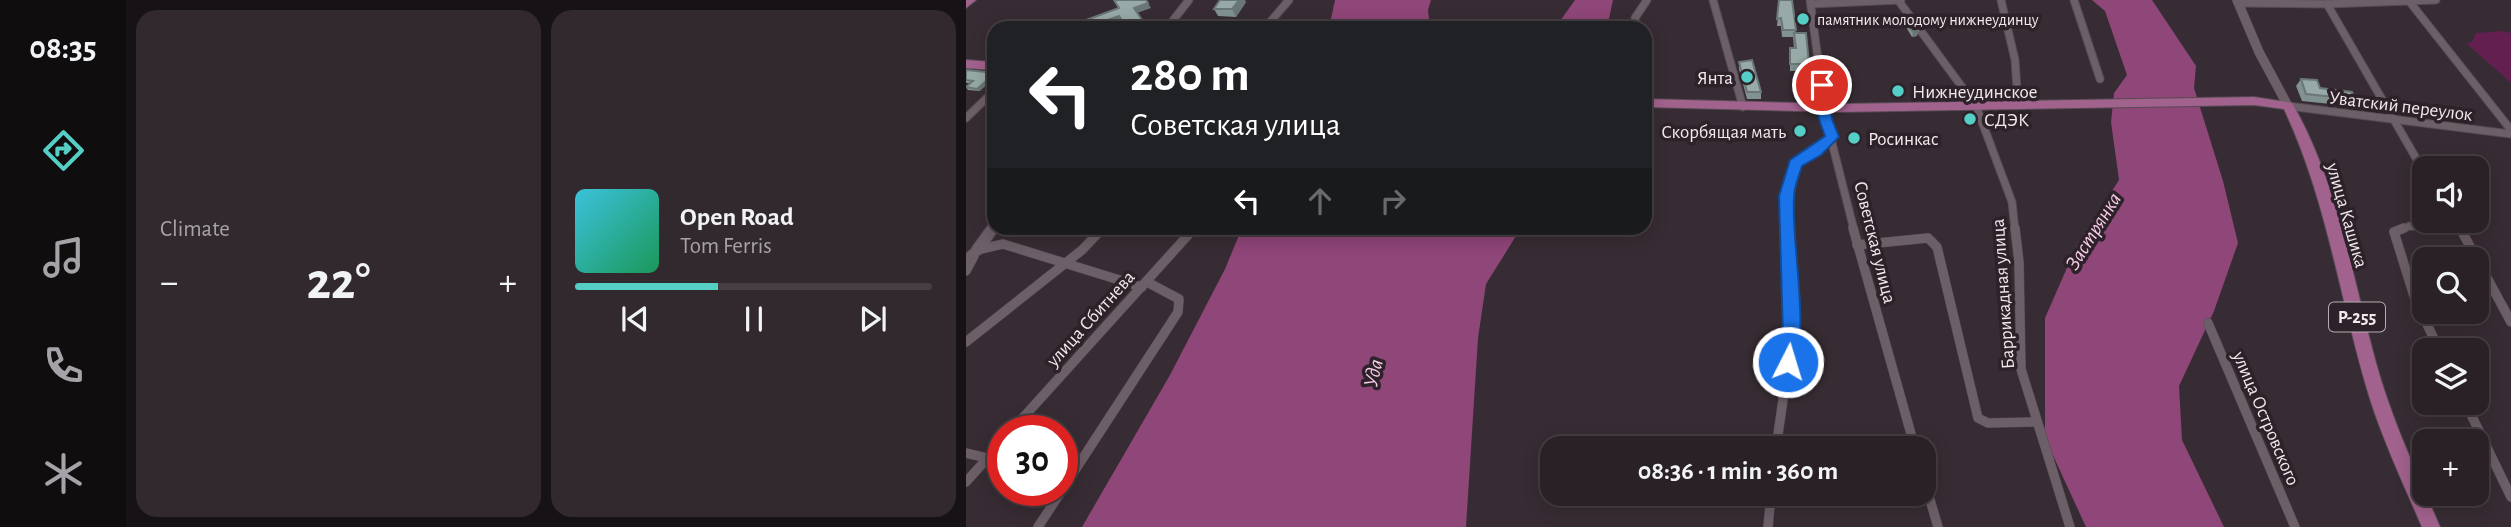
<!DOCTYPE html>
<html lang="en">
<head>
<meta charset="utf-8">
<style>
	body { margin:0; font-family:"Alegreya Sans",sans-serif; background:#31292e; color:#f1f3f6; height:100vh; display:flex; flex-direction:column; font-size:26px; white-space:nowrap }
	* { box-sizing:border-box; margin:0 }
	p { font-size:23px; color:#a5a3a7 }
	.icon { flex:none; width:38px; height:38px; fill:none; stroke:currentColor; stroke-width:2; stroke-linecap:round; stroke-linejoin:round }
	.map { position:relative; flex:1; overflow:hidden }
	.drawer { display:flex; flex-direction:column; gap:10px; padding:10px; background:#171215; width:840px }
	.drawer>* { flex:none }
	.top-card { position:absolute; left:21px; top:21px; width:665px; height:214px; border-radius:21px; box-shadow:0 4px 18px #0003,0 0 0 2px #453e43; background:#202124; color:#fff; overflow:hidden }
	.controls { position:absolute; left:1446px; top:156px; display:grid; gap:14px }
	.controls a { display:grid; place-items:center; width:77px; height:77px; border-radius:14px; background:#292126; box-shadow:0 4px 18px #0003,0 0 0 2px #453e43; font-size:35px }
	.speed { position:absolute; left:21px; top:415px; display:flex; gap:14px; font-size:35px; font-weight:700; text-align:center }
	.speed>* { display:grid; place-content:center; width:91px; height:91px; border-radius:50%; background:#292126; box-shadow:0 4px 18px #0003,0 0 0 2px #453e43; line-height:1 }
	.speed .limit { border:10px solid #d22; background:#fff; color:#111 }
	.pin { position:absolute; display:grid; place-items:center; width:60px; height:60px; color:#fff; margin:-30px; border:4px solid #fff; border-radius:50%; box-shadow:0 2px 7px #0007 }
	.me { position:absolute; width:77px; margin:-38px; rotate:5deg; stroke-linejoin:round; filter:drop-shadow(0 0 5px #0008) }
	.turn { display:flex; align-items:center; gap:24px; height:147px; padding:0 28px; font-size:32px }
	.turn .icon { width:91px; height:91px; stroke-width:2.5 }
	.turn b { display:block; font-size:49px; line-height:60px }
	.lanes { display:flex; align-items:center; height:66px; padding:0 28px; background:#0003; justify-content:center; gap:35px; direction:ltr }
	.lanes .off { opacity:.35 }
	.big { font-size:52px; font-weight:600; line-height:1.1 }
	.drawer .card { flex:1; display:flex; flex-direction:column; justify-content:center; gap:10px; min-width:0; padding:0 24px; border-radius:21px; background:#31292e }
	.song { display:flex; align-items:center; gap:21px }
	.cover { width:84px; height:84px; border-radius:10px; background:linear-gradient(135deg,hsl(190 70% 55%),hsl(150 70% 35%)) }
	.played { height:7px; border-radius:4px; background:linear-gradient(90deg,#55cec6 40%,#453e43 40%) }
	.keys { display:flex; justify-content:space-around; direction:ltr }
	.heat { display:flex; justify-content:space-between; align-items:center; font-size:38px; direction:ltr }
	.drawer .tiles { flex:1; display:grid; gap:10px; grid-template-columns:repeat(2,1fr) }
	.trip { position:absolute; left:574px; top:436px; width:396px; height:70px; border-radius:21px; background:#292126; box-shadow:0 4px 18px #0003,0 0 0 2px #453e43; font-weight:600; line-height:70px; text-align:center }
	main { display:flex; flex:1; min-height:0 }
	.tabs { display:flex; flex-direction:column; width:126px; justify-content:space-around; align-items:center; background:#100d0f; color:#a5a3a7 }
	.tabs .icon { width:49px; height:49px }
	.tabs .on { color:#55cec6 }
	.tabs b { font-size:32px; color:#f1f3f6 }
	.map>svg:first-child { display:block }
	.green { fill:#621f4f }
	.water { fill:#8f4678 }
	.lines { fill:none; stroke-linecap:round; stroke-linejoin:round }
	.minor-far1-casing { stroke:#564b52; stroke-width:9 }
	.minor-casing { stroke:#564b52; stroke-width:10 }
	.tertiary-far1-casing { stroke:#564b52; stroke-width:10 }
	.tertiary-casing { stroke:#564b52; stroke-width:13 }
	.trunk-casing { stroke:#564b52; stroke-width:2 }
	.minor-far1 { stroke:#6d5f68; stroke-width:7 }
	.minor { stroke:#6d5f68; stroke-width:9 }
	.tertiary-far1 { stroke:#6d5f68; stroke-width:9 }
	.tertiary { stroke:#6d5f68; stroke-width:11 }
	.trunk { fill:#a2628e; fill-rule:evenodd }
	.wall { fill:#829290 }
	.shaded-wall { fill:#6a7776 }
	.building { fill:#97aaa8; stroke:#6a7776; stroke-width:2 }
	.route { fill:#1a73e8; stroke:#114b97; stroke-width:2 }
	.poi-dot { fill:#55cec6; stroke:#2d2229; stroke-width:2.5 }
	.labels { text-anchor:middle; stroke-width:7; stroke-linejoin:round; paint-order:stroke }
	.far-poi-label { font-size:16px; fill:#f1e9ed; stroke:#2d2229; text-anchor:start }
	.shield { fill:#2d2229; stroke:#b6adb2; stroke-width:2 }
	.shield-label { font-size:18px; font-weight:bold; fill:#f1e9ed }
	.poi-label { font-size:19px; fill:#f1e9ed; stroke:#2d2229; text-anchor:start }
	.street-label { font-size:19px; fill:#f1e9ed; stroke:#2d2229 }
	.water-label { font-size:21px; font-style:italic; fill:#facfea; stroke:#2d2229 }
</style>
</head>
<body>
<main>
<nav class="tabs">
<b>08:35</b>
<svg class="icon on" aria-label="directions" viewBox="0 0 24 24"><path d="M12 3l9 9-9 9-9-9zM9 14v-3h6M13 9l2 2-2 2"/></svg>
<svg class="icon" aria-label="music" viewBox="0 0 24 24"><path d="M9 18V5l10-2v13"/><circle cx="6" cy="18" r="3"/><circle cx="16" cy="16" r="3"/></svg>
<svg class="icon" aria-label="phone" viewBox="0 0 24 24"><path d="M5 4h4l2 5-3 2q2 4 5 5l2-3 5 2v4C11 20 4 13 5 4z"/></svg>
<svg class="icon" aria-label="climate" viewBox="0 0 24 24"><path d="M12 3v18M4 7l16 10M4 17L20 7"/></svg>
</nav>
<section class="drawer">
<div class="tiles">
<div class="card"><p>Climate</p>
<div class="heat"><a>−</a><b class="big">22°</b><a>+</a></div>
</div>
<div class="card">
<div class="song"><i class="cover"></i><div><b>Open Road</b><p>Tom Ferris</p></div></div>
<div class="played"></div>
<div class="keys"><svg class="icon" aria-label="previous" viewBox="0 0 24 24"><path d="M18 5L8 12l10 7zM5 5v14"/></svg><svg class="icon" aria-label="pause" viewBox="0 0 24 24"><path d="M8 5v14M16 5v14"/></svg><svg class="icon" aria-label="next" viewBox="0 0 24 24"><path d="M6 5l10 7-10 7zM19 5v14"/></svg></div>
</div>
</div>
</section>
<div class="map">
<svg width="1545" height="527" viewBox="0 0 1545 527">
	<rect width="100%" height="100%" fill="#372c33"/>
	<polygon class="green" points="1537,31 1545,33 1545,83 1500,43 1506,42 1510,33"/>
	<g class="water">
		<polygon points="369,0 465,0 462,10 464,28 363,28"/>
		<polygon points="609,0 647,0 641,28 589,28"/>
		<polygon points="1126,0 1186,0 1230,66 1228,88 1257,181 1272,243 1248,311 1213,386 1216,440 1258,527 1120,527 1079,438 1079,318 1111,245 1153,180 1145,122 1148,93 1161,75 1139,11"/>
		<polygon points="276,228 555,228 520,284 512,338 500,527 116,527 204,375 259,269"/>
	</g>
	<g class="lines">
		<defs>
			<g id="minor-far1">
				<polyline points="747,0 777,107"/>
				<polyline points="844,0 860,119 888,230"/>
				<polyline points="932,0 1010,106 1046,202 1049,230"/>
				<polyline points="1035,0 1049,60 1052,105"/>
				<polyline points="1108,0 1134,79"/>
				<polyline points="1443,1 1545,130"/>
				<polyline points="1272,3 1361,4 1470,0"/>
				<polyline points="845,4 935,0"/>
				<polyline points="1361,4 1458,172"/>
				<polyline points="201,28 223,0"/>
				<polyline points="299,28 323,0"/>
				<polyline points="670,28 669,18 681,0"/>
				<polyline points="1322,106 1545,134"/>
				<polyline points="0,118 28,91"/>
				<polyline points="1489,220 1495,230"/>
				<polyline points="135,230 137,228"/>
				<polyline points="821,230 820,196 829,163 850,151 866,137"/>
				<polyline points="1433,230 1444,226 1495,230"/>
			</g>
			<g id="minor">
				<polyline points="887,228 949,448"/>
				<polyline points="1049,228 1053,262 1055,369 1104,527"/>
				<polyline points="1438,228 1428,232 1448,296 1473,350"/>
				<polyline points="1474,228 1495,230"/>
				<polyline points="1494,228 1545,322"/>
				<polyline points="891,245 962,238 971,247 1012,418 1022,423 1071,422"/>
				<polyline points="0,259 11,250 37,244 176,287"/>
				<polyline points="0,271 8,256"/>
				<polyline points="1242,323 1329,527"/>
				<polyline points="0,342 116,250 137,228"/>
				<polyline points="1499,402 1545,497"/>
				<polyline points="46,430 223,234 225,228"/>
				<polyline points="810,448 826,338 821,228"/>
				<polyline points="0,453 21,458"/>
				<polyline points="957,476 972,527"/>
				<polyline points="0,482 37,441"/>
				<polyline points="72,527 212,312 213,299 181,282"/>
				<polyline points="802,527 805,494"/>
			</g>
			<g id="tertiary-far1">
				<polyline points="1271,0 1293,52 1322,106"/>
				<polyline points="26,230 28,227"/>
			</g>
			<polyline id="tertiary" points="11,250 27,228"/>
			<g id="trunk">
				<polygon points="0,0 10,0 0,8"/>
				<polygon points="0,60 28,62 28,70 0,68"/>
				<path d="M1288,97L1326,103C1372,183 1386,276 1410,363C1426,421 1451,473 1474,527H1456C1438,485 1418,443 1404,399C1374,302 1362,202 1318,109L1288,105L873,112L679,107V99L873,104Z"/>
			</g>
		</defs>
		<use href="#minor-far1" class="minor-far1-casing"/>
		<use href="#minor" class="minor-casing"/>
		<use href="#tertiary-far1" class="tertiary-far1-casing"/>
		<use href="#tertiary" class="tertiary-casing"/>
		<use href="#trunk" class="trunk-casing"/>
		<use href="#minor-far1" class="minor-far1"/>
		<use href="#minor" class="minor"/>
		<use href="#tertiary-far1" class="tertiary-far1"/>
		<use href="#tertiary" class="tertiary"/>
		<use href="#trunk" class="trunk"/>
	</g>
	<g class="wall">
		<polygon points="813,0 830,30 829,33 843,64 843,71 824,71 824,48 828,48 827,37 816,37 815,26 811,26"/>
		<polygon points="280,2 270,17 252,16 248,9"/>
		<polygon points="941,23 952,31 951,36 946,37 940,27"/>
		<polygon points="773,62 795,92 795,99 781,99 773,69"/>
		<polygon points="0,71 14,91 2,90 0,87 5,83 0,83"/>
		<polygon points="1335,79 1354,88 1389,99 1384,106 1336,101 1330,86"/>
	</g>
	<g class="shaded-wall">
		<polygon points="273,0 279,0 280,2 270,17 266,9"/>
		<polygon points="182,3 185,8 171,13 168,8"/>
		<polygon points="153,16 156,20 136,28 133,28 130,24"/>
		<polygon points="952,31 951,36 946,37 947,32"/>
		<polygon points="28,74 28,78 14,91 11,89"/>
	</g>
	<g class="building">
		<polygon points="148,0 180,0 182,3 168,8 180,26 174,28 161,28 153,16 130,24 133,28 122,28 125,27 120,20 153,8"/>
		<polygon points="254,0 273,0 266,9 248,9"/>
		<polygon points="813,0 826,0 830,30 817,30 815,18 811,19"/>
		<polygon points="945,22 952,31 947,32 941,23"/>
		<polygon points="828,33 840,33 843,64 824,64 824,48 830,48"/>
		<polygon points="786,60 795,92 781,92 773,62"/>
		<polygon points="1,70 28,73 28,74 11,89 0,87 7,81 0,80 0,71"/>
		<polygon points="1335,79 1351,80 1354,88 1386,92 1389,99 1340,94"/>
	</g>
	<path class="route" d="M856,81L862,85L866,119L873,137L855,155L836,166C833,176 828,187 828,198C825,239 844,334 828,367L822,369L816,367L813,362L817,338L813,196L824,160L859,136L853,119L849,85Z"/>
	<g class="poi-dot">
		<circle cx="837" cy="19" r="7"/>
		<circle cx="781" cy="77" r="7"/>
		<circle cx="932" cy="91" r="7"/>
		<circle cx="1004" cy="119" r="7"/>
		<circle cx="834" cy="131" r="7"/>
		<circle cx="888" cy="138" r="7"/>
	</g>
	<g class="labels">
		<g class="far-poi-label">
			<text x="851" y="25">памятник молодому нижнеудинцу</text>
		</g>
		<rect class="shield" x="1363" y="302.5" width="56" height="29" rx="5"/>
		<g class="shield-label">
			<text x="1391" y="323">Р-255</text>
		</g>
		<g class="poi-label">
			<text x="767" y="84" text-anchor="end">Янта</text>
			<text x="946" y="98">Нижнеудинское</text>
			<text x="1018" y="126">СДЭК</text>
			<text x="820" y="138" text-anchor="end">Скорбящая мать</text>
			<text x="902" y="145">Росинкас</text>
		</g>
		<g class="street-label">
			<text transform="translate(1435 105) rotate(7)" y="7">Уватский переулок</text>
			<text transform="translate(1382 215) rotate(74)" y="7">улица Кашика</text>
			<text transform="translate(910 242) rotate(76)" y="7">Советская улица</text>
			<text transform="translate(1036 294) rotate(-94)" y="7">Баррикадная улица</text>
			<text transform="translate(124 318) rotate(-48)" y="7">улица Сбитнева</text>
			<text transform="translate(1301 418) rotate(67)" y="7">улица Островского</text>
		</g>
		<g class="water-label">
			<text transform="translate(1127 231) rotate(-58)" y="7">Застрянка</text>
			<text transform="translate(407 373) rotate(-77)" y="7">Уда</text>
		</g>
	</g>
</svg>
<div class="controls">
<a><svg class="icon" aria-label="sound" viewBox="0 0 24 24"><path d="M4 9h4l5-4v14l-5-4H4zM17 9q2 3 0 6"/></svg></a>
<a><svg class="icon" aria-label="search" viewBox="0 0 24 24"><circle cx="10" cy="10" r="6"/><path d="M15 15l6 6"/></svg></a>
<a><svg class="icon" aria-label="layers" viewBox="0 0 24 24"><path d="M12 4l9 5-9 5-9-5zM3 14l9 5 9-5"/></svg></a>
<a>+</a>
</div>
<div class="speed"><div class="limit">30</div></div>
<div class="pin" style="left:856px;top:85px;background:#d93025"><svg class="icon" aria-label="arrive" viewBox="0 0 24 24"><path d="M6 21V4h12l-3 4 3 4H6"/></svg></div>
<svg class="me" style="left:822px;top:362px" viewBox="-20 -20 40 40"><circle r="17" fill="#1a73e8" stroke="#fff" stroke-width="3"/><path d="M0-11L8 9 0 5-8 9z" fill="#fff"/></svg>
<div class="trip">08:36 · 1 min · 360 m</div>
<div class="top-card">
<div class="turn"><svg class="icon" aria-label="left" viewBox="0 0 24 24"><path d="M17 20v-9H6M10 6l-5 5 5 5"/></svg><div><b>280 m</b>Советская улица</div></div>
<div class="lanes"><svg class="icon" aria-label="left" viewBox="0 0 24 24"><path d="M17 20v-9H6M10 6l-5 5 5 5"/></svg><svg class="icon off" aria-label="ahead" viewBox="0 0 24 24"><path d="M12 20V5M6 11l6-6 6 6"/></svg><svg class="icon off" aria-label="right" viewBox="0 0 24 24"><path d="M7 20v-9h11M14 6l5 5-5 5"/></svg></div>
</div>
</div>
</main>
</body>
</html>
